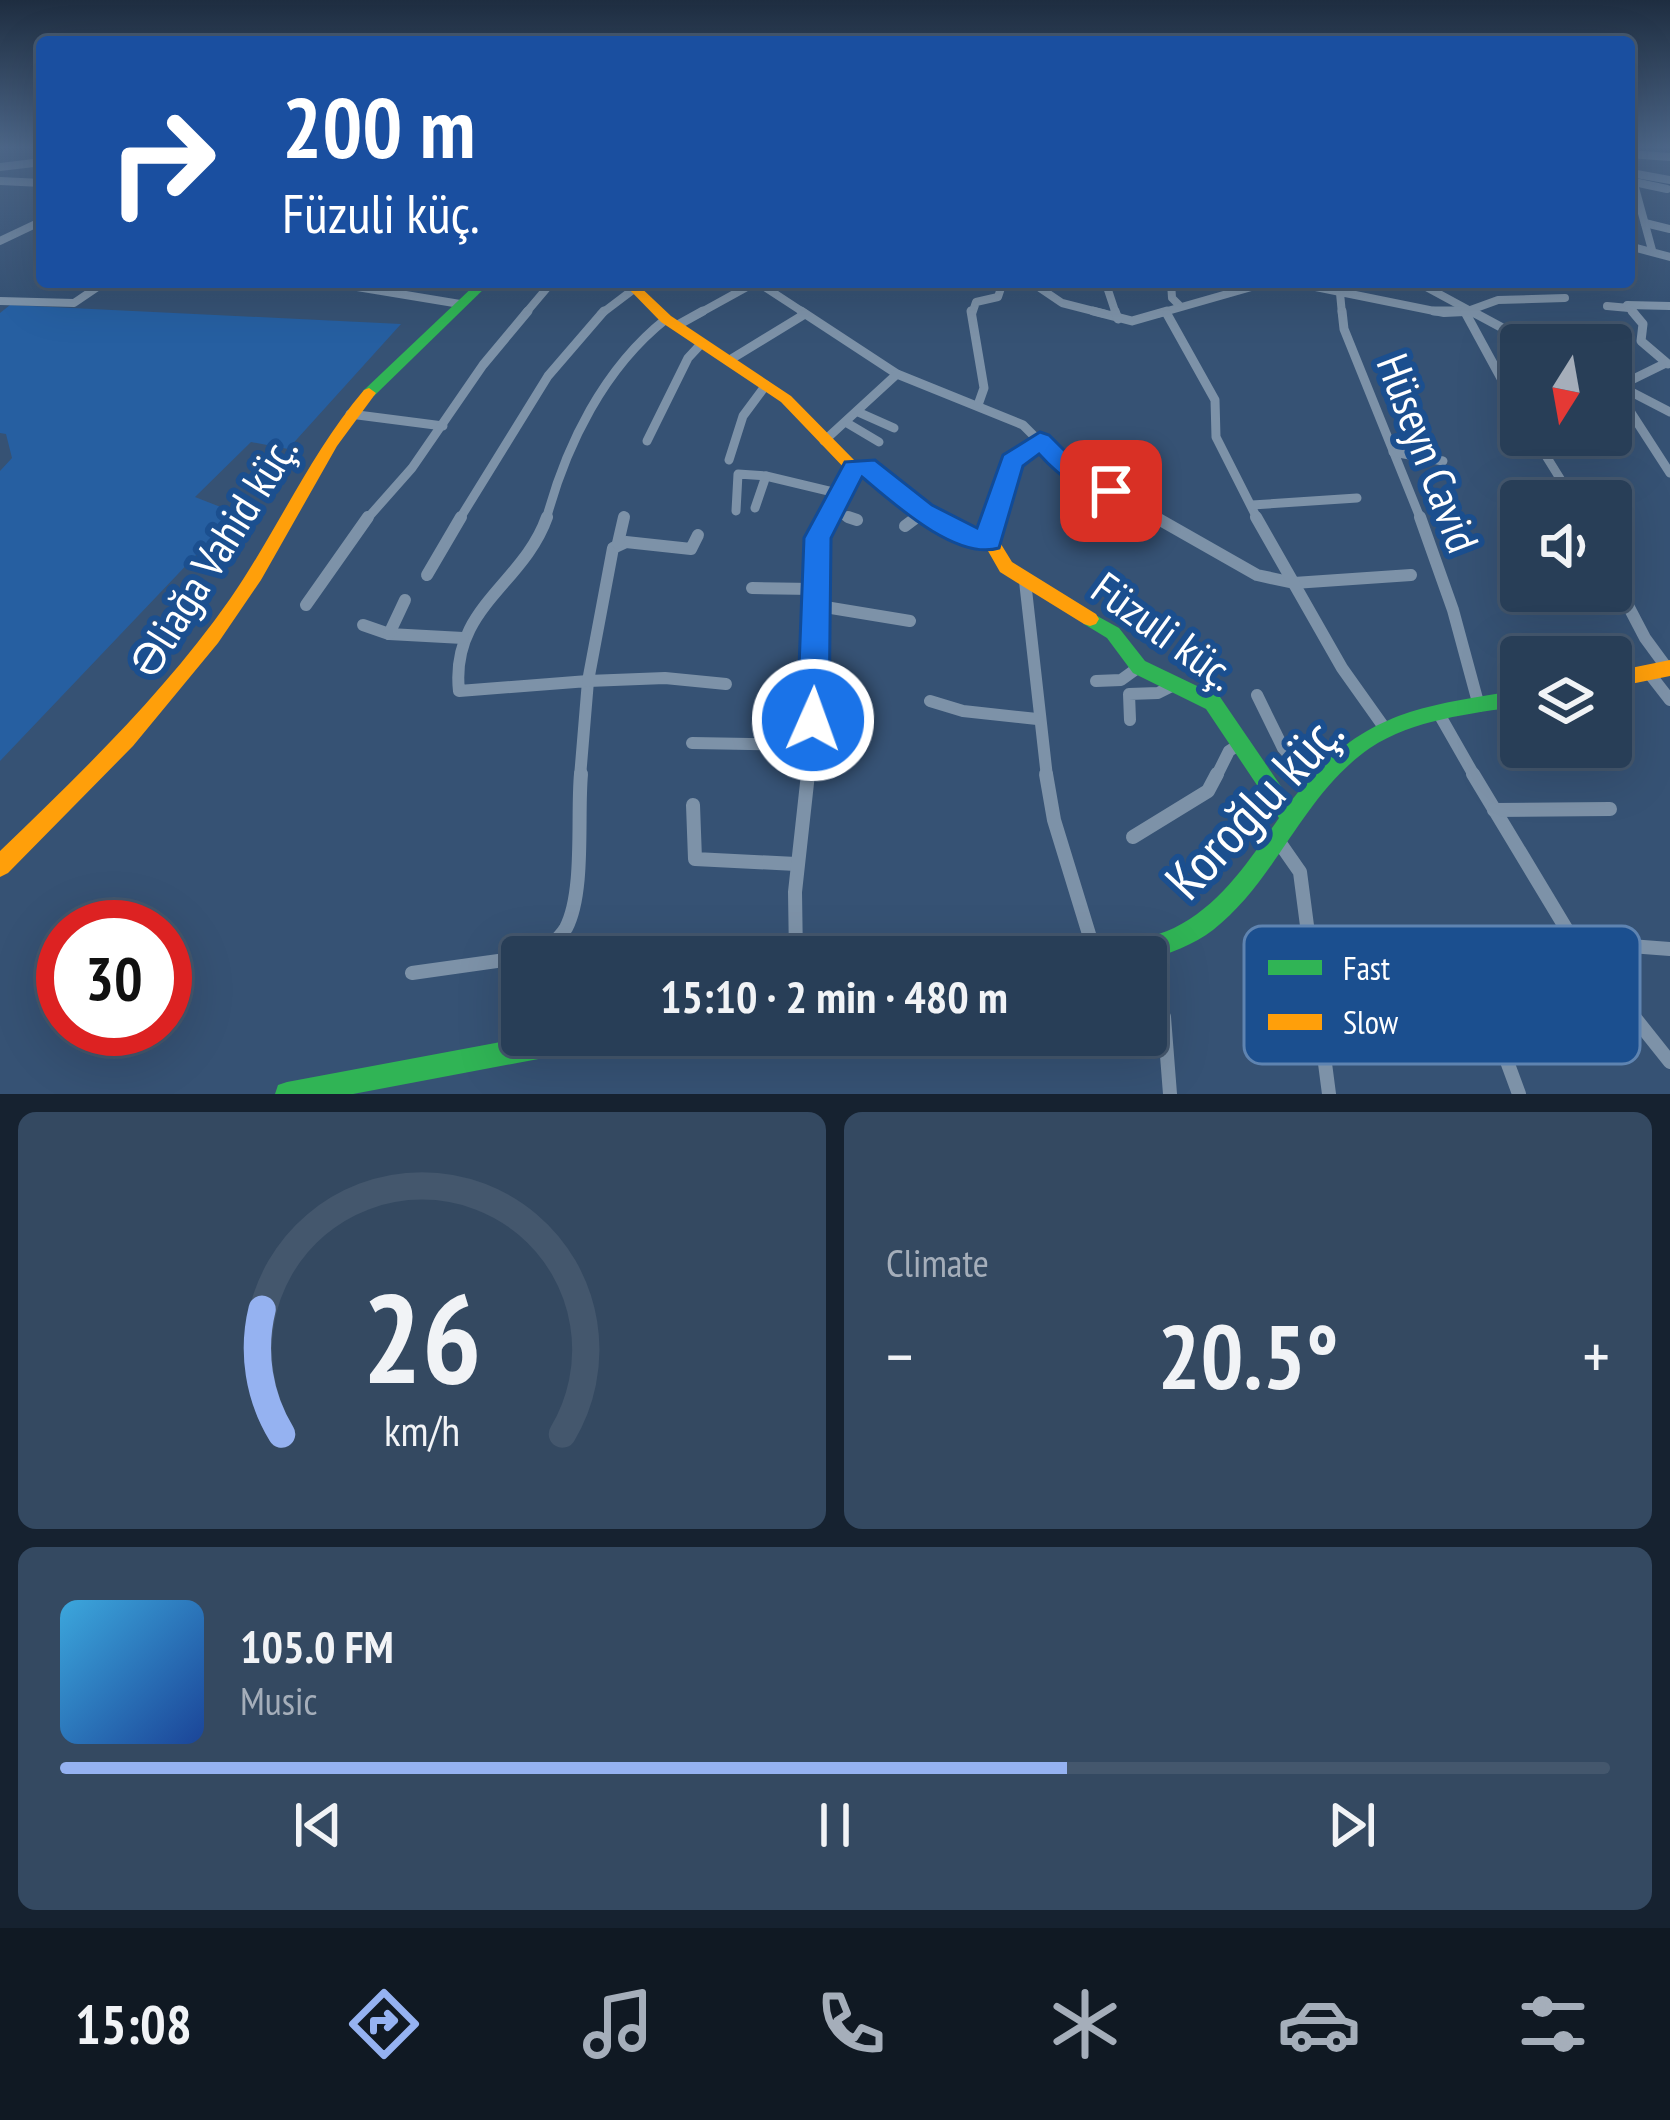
<!DOCTYPE html>
<html lang="en">
<head>
<meta charset="utf-8">
<style>
	body { margin:0; font-family:"PT Sans Narrow",sans-serif; background:#344961; color:#f1f3f6; height:100vh; display:flex; flex-direction:column; font-size:45px; white-space:nowrap }
	* { box-sizing:border-box; margin:0 }
	p { font-size:39px; color:#a5aeba }
	.icon { flex:none; width:66px; height:66px; fill:none; stroke:currentColor; stroke-width:2; stroke-linecap:round; stroke-linejoin:round }
	.map { position:relative; height:1094px; overflow:hidden }
	.details { display:flex; flex-direction:column; gap:18px; padding:18px; background:#162230; flex:1 }
	.details>* { flex:none }
	.hud { position:absolute; left:36px; top:36px; width:1599px; height:252px; border-radius:12px; box-shadow:0 12px 48px #0002,0 0 0 3px #44576d; background:#1a4fa0; color:#fff; overflow:hidden }
	.needle { width:78px; rotate:191deg }
	.tools { position:absolute; left:1500px; top:324px; display:grid; gap:24px }
	.tools a { display:grid; place-items:center; width:132px; height:132px; border-radius:12px; background:#283e57; box-shadow:0 12px 48px #0002,0 0 0 3px #44576d; font-size:60px }
	.speed { position:absolute; left:36px; top:900px; display:flex; gap:24px; font-size:60px; font-weight:700; text-align:center }
	.speed>* { display:grid; place-content:center; width:156px; height:156px; border-radius:50%; background:#283e57; box-shadow:0 12px 48px #0002,0 0 0 3px #44576d; line-height:1 }
	.speed .limit { border:18px solid #d22; background:#fff; color:#111 }
	.pin { position:absolute; display:grid; place-items:center; width:102px; height:102px; color:#fff; margin:-51px; border-radius:24px; box-shadow:0 6px 18px #0006 }
	.me { position:absolute; width:132px; margin:-66px; rotate:2deg; stroke-linejoin:round; filter:drop-shadow(0 0 9px #0008) }
	.turn { display:flex; align-items:center; gap:42px; height:252px; padding:0 48px; font-size:54px }
	.turn .icon { width:156px; height:156px; stroke-width:2.5 }
	.turn b { display:block; font-size:84px; line-height:102px }
	.big { font-size:90px; font-weight:700; line-height:1.1 }
	.details .widget { flex:1; display:flex; flex-direction:column; justify-content:center; gap:18px; min-width:0; padding:0 42px; border-radius:18px; background:#344961 }
	.details .dial { align-items:center; gap:0 }
	.dial svg { height:312px; overflow:visible; fill:none; stroke:#44576d; stroke-width:7; stroke-linecap:round; text-anchor:middle }
	.dial text { fill:#f1f3f6; stroke:none }
	.song { display:flex; align-items:center; gap:36px }
	.cover { width:144px; height:144px; border-radius:18px; background:linear-gradient(135deg,hsl(200 70% 55%),hsl(220 70% 35%)) }
	.played { height:12px; border-radius:6px; background:linear-gradient(90deg,#95b2f1 65%,#44576d 65%) }
	.keys { display:flex; justify-content:space-around; direction:ltr }
	.heat { display:flex; justify-content:space-between; align-items:center; font-size:66px; direction:ltr }
	.details .tiles { flex:1; display:grid; gap:18px; grid-template-columns:1fr 1fr }
	.widget:last-child { grid-column:span 2 }
	.trip { position:absolute; left:501px; top:936px; width:666px; height:120px; border-radius:12px; background:#283e57; box-shadow:0 12px 48px #0002,0 0 0 3px #44576d; font-weight:700; line-height:120px; text-align:center }
	.tabs { display:flex; height:192px; justify-content:space-around; align-items:center; background:#101923; color:#a5aeba }
	.tabs .icon { width:84px; height:84px }
	.tabs .on { color:#95b2f1 }
	.tabs b { font-size:54px; color:#f1f3f6 }
	.map>svg:first-child { display:block }
	.green { fill:#265fa1 }
	.lines { fill:none; stroke-linecap:round; stroke-linejoin:round }
	.street-far3 { stroke:#7d92a8; stroke-width:8 }
	.street-far2 { stroke:#7d92a8; stroke-width:9 }
	.street-far1 { stroke:#7d92a8; stroke-width:12 }
	.street { stroke:#7d92a8; stroke-width:14 }
	.fast { fill:#30b455; fill-rule:evenodd }
	.slow { fill:#ff9f0a; fill-rule:evenodd }
	.route { fill:#1a73e8; stroke:#114b97; stroke-width:3 }
	.labels { text-anchor:middle; stroke-width:12; stroke-linejoin:round; paint-order:stroke }
	.street-label { font-size:45px; fill:#fff; stroke:#1b4f8f }
	.near-street-label { font-size:54px; fill:#fff; stroke:#1b4f8f }
	.key { fill:#1b4f8f; stroke:#5f84b1; stroke-width:3 }
	.key-label { font-size:33px; fill:#fff }
</style>
</head>
<body>
<div class="map">
<svg width="1670" height="1094" viewBox="0 0 1670 1094">
	<rect width="100%" height="100%" fill="#365274"/>
	<polygon class="green" points="10,305 401,324 288,449 251,442 195,497 236,513 0,761 0,471 12,458 6,434 0,433 0,313"/>
	<g class="lines">
		<g class="street-far3">
			<polyline points="1629,154 1670,157"/>
			<polyline points="0,167 42,162"/>
			<polyline points="0,181 42,183"/>
			<polyline points="1634,182 1667,189"/>
			<polyline points="1645,223 1670,229"/>
			<polyline points="0,241 42,221"/>
			<polyline points="1629,246 1670,257"/>
			<polyline points="1652,250 1631,173 1670,180"/>
			<polyline points="185,282 233,287 245,282"/>
			<polyline points="327,282 460,304"/>
			<polyline points="757,282 806,314"/>
			<polyline points="1031,282 1062,303 1105,314"/>
			<polyline points="1171,282 1172,298 1179,305"/>
			<polyline points="1291,282 1444,313 1465,312 1498,300 1565,298"/>
			<polyline points="1417,282 1476,314"/>
			<polyline points="1106,284 1116,314"/>
			<polyline points="1340,293 1342,314"/>
			<polyline points="0,301 74,303 105,282"/>
			<polyline points="1607,306 1629,308"/>
			<polyline points="525,314 552,282"/>
			<polyline points="601,314 634,289"/>
			<polyline points="698,314 756,282"/>
			<polyline points="972,314 976,302 998,297 1003,282"/>
			<polyline points="1157,314 1269,282"/>
			<polyline points="1635,314 1627,305 1670,306"/>
		</g>
		<g class="street-far2">
			<polyline points="801,311 897,374 1023,425 1064,466 1160,520"/>
			<polyline points="971,311 984,388 978,405"/>
			<polyline points="1093,311 1132,321 1167,311"/>
			<polyline points="1115,311 1118,319"/>
			<polyline points="1342,311 1344,329 1421,520"/>
			<polyline points="1434,311 1468,311"/>
			<polyline points="1471,311 1534,345"/>
			<polyline points="1632,311 1643,324 1641,341 1668,364"/>
			<polyline points="1465,312 1521,415"/>
			<polyline points="1167,314 1215,400 1216,437 1258,520"/>
			<polyline points="676,326 703,311"/>
			<polyline points="728,361 805,314"/>
			<polyline points="1666,363 1615,388 1670,473"/>
			<polyline points="1614,383 1670,412"/>
			<polyline points="858,412 894,428"/>
			<polyline points="350,414 443,426"/>
			<polyline points="847,423 879,442"/>
			<polyline points="1533,435 1574,501"/>
			<polyline points="647,441 688,358 701,344"/>
			<polyline points="824,441 897,374"/>
			<polyline points="1393,452 1443,461"/>
			<polyline points="729,460 743,416 766,385"/>
			<polyline points="1252,505 1357,498"/>
			<polyline points="755,508 766,476 837,493"/>
			<polyline points="736,511 738,474 766,476"/>
			<polyline points="828,511 857,520"/>
			<polyline points="366,520 412,468 483,365 528,311"/>
			<polyline points="459,520 548,376 604,311"/>
			<path d="M546,520C566,445 604,368 666,319"/>
			<polyline points="822,520 854,469"/>
			<polyline points="913,520 923,513"/>
			<polyline points="991,520 1009,470 1040,441"/>
		</g>
		<g class="street-far1">
			<path d="M547,517C523,585 450,608 459,691L588,681L580,777"/>
			<polyline points="848,517 857,520"/>
			<polyline points="1155,517 1257,575 1294,583 1411,575"/>
			<polyline points="1256,517 1342,668 1386,730"/>
			<polyline points="1420,517 1453,610 1479,706"/>
			<polyline points="905,526 917,517"/>
			<polyline points="698,535 691,549 626,542 613,548 588,681 665,678 726,684"/>
			<polyline points="990,540 992,517"/>
			<polyline points="618,543 624,517"/>
			<polyline points="1611,573 1645,638 1667,668"/>
			<polyline points="427,575 461,517"/>
			<polyline points="1025,581 1047,777"/>
			<polyline points="752,588 813,589"/>
			<polyline points="306,605 368,517"/>
			<polyline points="813,605 910,621"/>
			<polyline points="363,625 389,634 463,638"/>
			<polyline points="389,634 405,600"/>
			<polyline points="1649,673 1670,700"/>
			<polyline points="1096,681 1121,680 1139,667"/>
			<polyline points="1257,695 1283,748 1309,777"/>
			<polyline points="930,701 963,711 1037,719"/>
			<polyline points="1439,714 1475,777"/>
			<polyline points="1130,720 1129,694 1158,693 1174,685"/>
			<polyline points="692,743 811,745"/>
			<polyline points="808,777 815,699 813,574 824,517"/>
			<polyline points="1216,777 1229,751 1240,744"/>
		</g>
		<g class="street">
			<polyline points="1046,774 1054,820 1096,957"/>
			<polyline points="1306,774 1317,786"/>
			<polyline points="1473,774 1573,940 1670,1062"/>
			<polyline points="693,805 695,859 796,864"/>
			<polyline points="1494,810 1610,809"/>
			<polyline points="1133,837 1208,791 1217,774"/>
			<polyline points="1277,839 1300,872 1329,1094"/>
			<path d="M540,957C548,948 560,938 566,928C585,892 577,816 581,774"/>
			<polyline points="796,957 795,892 808,774"/>
			<polyline points="412,973 540,955"/>
			<polyline points="1146,982 1164,1017 1170,1094"/>
			<polyline points="1519,1094 1473,969 1477,952 1578,942 1670,949"/>
		</g>
		<g class="fast">
			<polygon points="478,282 491,282 374,396 364,396 362,393 364,390"/>
			<path d="M1090,612L1119,628L1145,661L1220,697L1291,801C1361,712 1415,707 1521,690V706C1470,714 1414,719 1370,748C1302,795 1277,880 1213,930C1194,945 1169,953 1146,961V957H1108L1111,949C1132,941 1154,937 1174,928C1221,905 1250,859 1279,818L1206,709L1133,673L1107,638L1084,624L1081,619L1084,614Z"/>
			<polygon points="538,1035 614,1035 610,1043 602,1047 353,1094 275,1094 278,1085 287,1082"/>
		</g>
		<g class="slow">
			<polygon points="622,282 635,282 671,316 791,396 857,463 871,462 944,520 996,536 1012,562 1096,614 1099,619 1096,624 1090,626 1084,624 1000,572 984,544 932,528 863,472 849,473 781,402 661,322"/>
			<path d="M369,388L376,393L337,446L261,580L218,643L133,746L8,873L0,877V851C82,772 164,693 230,599C277,531 310,454 364,390Z"/>
			<polygon points="1670,660 1670,676 1611,688 1611,672"/>
		</g>
	</g>
	<linearGradient id="sky" x2="0" y2="1"><stop stop-color="#1e2d40"/><stop offset="0.49" stop-color="#4c6688"/><stop offset="1" stop-color="#4c6688" stop-opacity="0"/></linearGradient>
	<rect width="1670" height="300" fill="url(#sky)"/>
	<path class="route" d="M1040,432L1049,435L1073,459L1120,485L1124,491L1120,498C1092,504 1056,473 1039,454L1023,466L999,548C956,561 893,503 862,477L831,538L829,720L824,730L813,734L802,730L797,720L804,538L845,462L875,460L932,505L977,528L1003,455Z"/>
	<g class="labels">
		<g class="street-label">
			<text transform="translate(1428 453) rotate(69)" y="16">Hüseyn Cavid</text>
			<text transform="translate(213 556) rotate(-58)" y="16">Əliağa Vahid küç.</text>
			<text transform="translate(1164 631) rotate(36)" y="16">Füzuli küç.</text>
		</g>
		<g class="near-street-label">
			<text transform="translate(1254 806) rotate(-47)" y="19">Koroğlu küç.</text>
		</g>
	</g>
	<rect x="1244" y="926" width="396" height="138" rx="18" class="key"/>
	<rect x="1268" y="960" width="54" height="15" fill="#30b455"/>
	<rect x="1268" y="1014" width="54" height="16" fill="#ff9f0a"/>
	<g class="key-label">
		<text x="1343" y="980">Fast</text>
		<text x="1343" y="1034">Slow</text>
	</g>
</svg>
<div class="tools">
<a><svg class="needle" viewBox="-14 -14 28 28"><path d="M0-13l5 13h-10z" fill="#e53935"/><path d="M0 13l5-13h-10z" fill="#a5aeba"/></svg></a>
<a><svg class="icon" aria-label="sound" viewBox="0 0 24 24"><path d="M4 9h4l5-4v14l-5-4H4zM17 9q2 3 0 6"/></svg></a>
<a><svg class="icon" aria-label="layers" viewBox="0 0 24 24"><path d="M12 4l9 5-9 5-9-5zM3 14l9 5 9-5"/></svg></a>
</div>
<div class="speed"><div class="limit">30</div></div>
<div class="pin" style="left:1111px;top:491px;background:#d93025"><svg class="icon" aria-label="arrive" viewBox="0 0 24 24"><path d="M6 21V4h12l-3 4 3 4H6"/></svg></div>
<svg class="me" style="left:813px;top:720px" viewBox="-20 -20 40 40"><circle r="17" fill="#1a73e8" stroke="#fff" stroke-width="3"/><path d="M0-11L8 9 0 5-8 9z" fill="#fff"/></svg>
<div class="trip">15:10 · 2 min · 480 m</div>
<div class="hud">
<div class="turn"><svg class="icon" aria-label="right" viewBox="0 0 24 24"><path d="M7 20v-9h11M14 6l5 5-5 5"/></svg><div><b>200 m</b>Füzuli küç.</div></div>
</div>
</div>
<section class="details">
<div class="tiles">
<div class="widget dial"><svg viewBox="0 0 100 80">
<path d="M14 69A42 42 0 1 1 86 69"/>
<path d="M14 69A42 42 0 0 1 9 37" stroke="#95b2f1"/>
<text x="50" y="56" font-size="32" font-weight="700">26</text>
<text x="50" y="72" font-size="11">km/h</text>
</svg></div>
<div class="widget"><p>Climate</p>
<div class="heat"><a>−</a><b class="big">20.5°</b><a>+</a></div>
</div>
<div class="widget">
<div class="song"><i class="cover"></i><div><b>105.0 FM</b><p>Music</p></div></div>
<div class="played"></div>
<div class="keys"><svg class="icon" aria-label="previous" viewBox="0 0 24 24"><path d="M18 5L8 12l10 7zM5 5v14"/></svg><svg class="icon" aria-label="pause" viewBox="0 0 24 24"><path d="M8 5v14M16 5v14"/></svg><svg class="icon" aria-label="next" viewBox="0 0 24 24"><path d="M6 5l10 7-10 7zM19 5v14"/></svg></div>
</div>
</div>
</section>
<nav class="tabs">
<b>15:08</b>
<svg class="icon on" aria-label="directions" viewBox="0 0 24 24"><path d="M12 3l9 9-9 9-9-9zM9 14v-3h6M13 9l2 2-2 2"/></svg>
<svg class="icon" aria-label="music" viewBox="0 0 24 24"><path d="M9 18V5l10-2v13"/><circle cx="6" cy="18" r="3"/><circle cx="16" cy="16" r="3"/></svg>
<svg class="icon" aria-label="phone" viewBox="0 0 24 24"><path d="M5 4h4l2 5-3 2q2 4 5 5l2-3 5 2v4C11 20 4 13 5 4z"/></svg>
<svg class="icon" aria-label="climate" viewBox="0 0 24 24"><path d="M12 3v18M4 7l16 10M4 17L20 7"/></svg>
<svg class="icon" aria-label="car" viewBox="0 0 24 24"><path d="M5 17H2v-5l4-1 3-4h7l3 4 3 1v5h-3M9 17h6M6 11h13"/><circle cx="7" cy="17" r="2"/><circle cx="17" cy="17" r="2"/></svg>
<svg class="icon" aria-label="filters" viewBox="0 0 24 24"><path d="M4 7h16M4 17h16"/><circle cx="9" cy="7" r="2"/><circle cx="15" cy="17" r="2"/></svg>
</nav>
</body>
</html>
